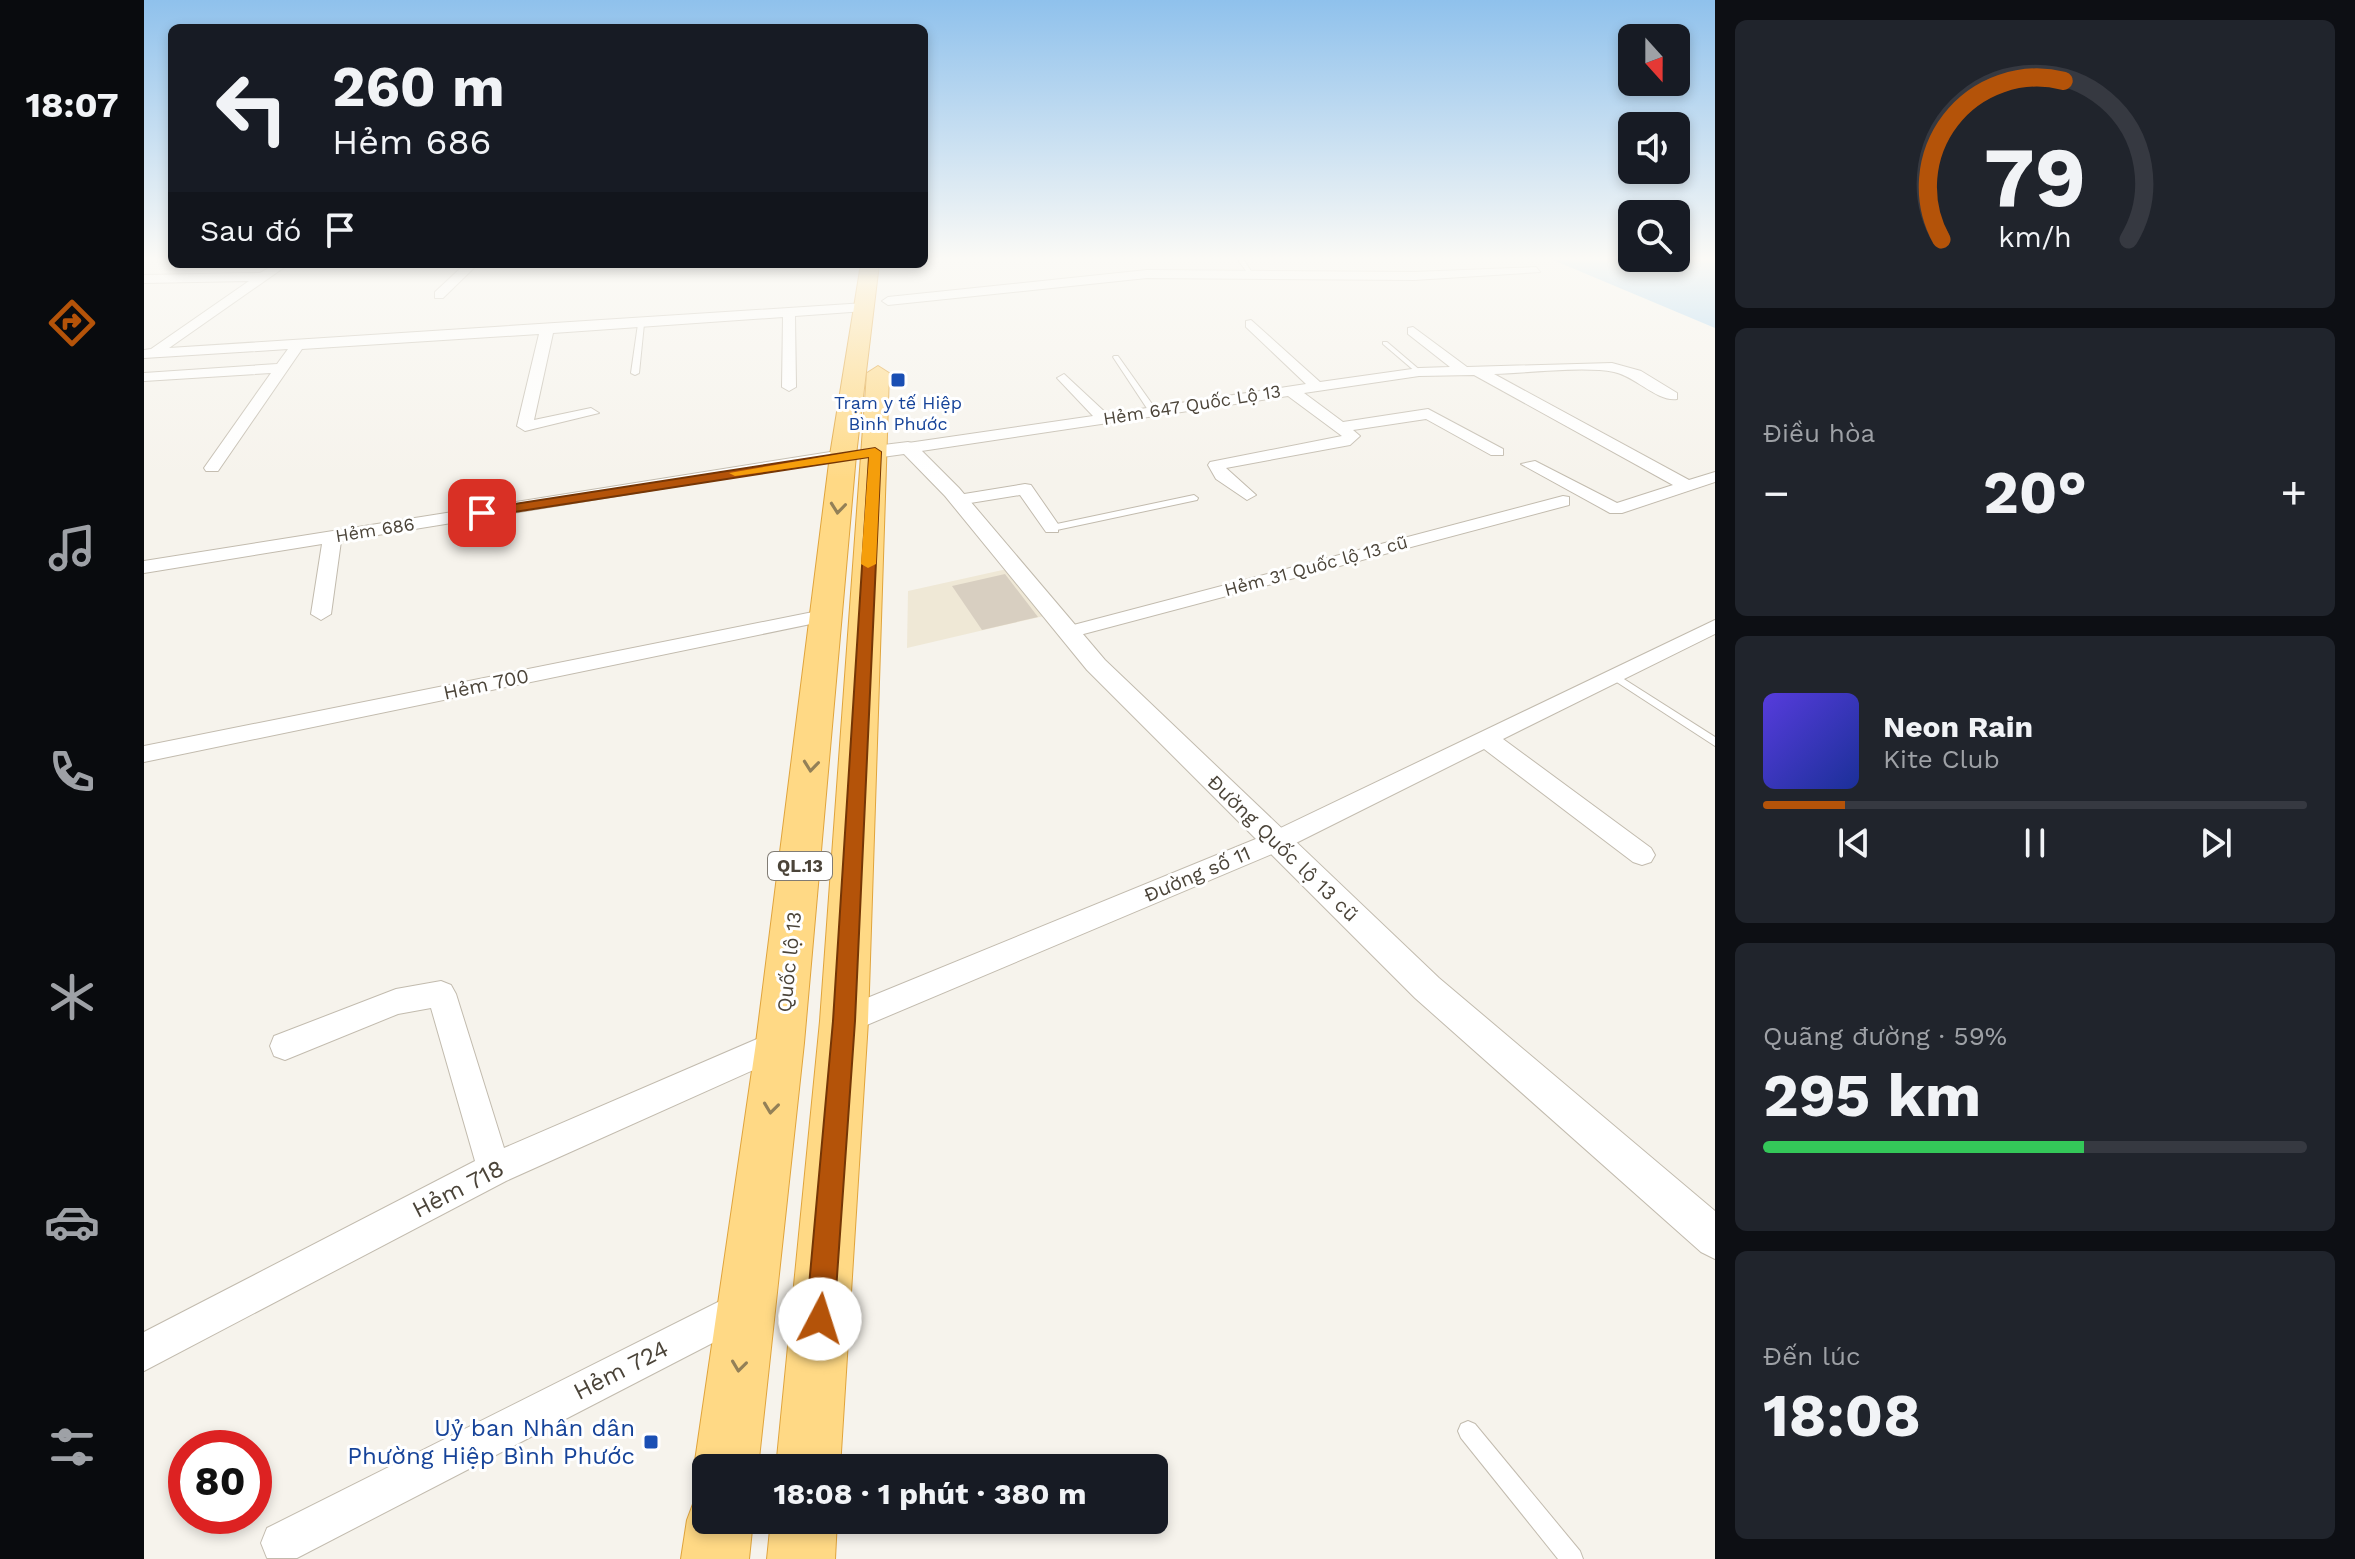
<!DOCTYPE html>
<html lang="vi">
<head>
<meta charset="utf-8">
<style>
	body { margin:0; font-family:"Work Sans",sans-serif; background:#20242c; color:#f1f3f6; height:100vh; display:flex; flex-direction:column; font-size:30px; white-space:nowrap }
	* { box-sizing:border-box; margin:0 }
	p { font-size:26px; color:#9ea1a6 }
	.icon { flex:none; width:44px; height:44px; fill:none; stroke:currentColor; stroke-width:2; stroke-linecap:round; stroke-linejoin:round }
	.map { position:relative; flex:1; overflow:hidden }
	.sheet { display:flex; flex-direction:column; gap:20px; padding:20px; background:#0d0f14; width:640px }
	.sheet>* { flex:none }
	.banner { position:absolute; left:24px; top:24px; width:760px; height:244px; border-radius:12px; box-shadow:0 4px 12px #0003; background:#171b24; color:#f1f3f6; overflow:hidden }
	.needle { width:52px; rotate:159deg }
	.buttons { position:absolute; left:1474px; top:24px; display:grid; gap:16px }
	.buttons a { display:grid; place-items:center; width:72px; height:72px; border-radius:12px; background:#171b24; box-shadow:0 4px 12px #0003; font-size:40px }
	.speed { position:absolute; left:24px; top:1430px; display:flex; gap:16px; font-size:40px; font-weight:700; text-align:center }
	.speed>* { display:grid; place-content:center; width:104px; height:104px; border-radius:50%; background:#171b24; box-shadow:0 4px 12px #0003; line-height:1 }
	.speed .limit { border:12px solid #d22; background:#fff; color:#111 }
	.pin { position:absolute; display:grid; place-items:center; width:68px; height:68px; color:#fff; margin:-34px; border-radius:16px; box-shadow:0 4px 12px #0006 }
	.me { position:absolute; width:88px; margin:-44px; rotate:5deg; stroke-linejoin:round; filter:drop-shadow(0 0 6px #0008) }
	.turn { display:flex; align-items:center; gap:28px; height:168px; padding:0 32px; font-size:36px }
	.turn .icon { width:104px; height:104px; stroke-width:2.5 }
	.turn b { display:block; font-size:56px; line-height:68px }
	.then { display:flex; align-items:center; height:76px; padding:0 32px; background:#0003; gap:16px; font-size:30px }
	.big { font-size:60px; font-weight:700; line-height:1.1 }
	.sheet .widget { flex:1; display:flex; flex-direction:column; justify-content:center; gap:12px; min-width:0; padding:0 28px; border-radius:12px; background:#20242c }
	.sheet .dial { align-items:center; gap:0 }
	.dial svg { height:208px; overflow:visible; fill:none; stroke:#363941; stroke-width:7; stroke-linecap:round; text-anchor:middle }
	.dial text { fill:#f1f3f6; stroke:none }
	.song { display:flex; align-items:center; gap:24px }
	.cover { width:96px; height:96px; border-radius:12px; background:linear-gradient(135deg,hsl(250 70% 55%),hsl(230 70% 35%)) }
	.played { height:8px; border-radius:4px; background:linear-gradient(90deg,#b45309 15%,#363941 15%) }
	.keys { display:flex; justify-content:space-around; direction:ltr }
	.heat { display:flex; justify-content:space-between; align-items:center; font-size:44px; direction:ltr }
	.charge { height:12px; border-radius:6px; background:linear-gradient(90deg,#34c759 59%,#363941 0) }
	.trip { position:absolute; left:548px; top:1454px; width:476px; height:80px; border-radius:12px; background:#171b24; box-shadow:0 4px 12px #0003; font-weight:700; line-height:80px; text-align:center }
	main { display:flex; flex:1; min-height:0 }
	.tab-bar { display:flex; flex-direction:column; width:144px; justify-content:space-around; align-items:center; background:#090b0e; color:#9ea1a6 }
	.tab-bar .icon { width:56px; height:56px }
	.tab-bar .on { color:#b45309 }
	.tab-bar b { font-size:36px; color:#f1f3f6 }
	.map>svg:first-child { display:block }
	.education { fill:#efe8d6 }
	.water { fill:#a9d4f2 }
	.building { fill:#d8cfc1 }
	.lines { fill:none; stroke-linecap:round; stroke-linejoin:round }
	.service-casing { stroke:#c2bbae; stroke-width:2 }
	.minor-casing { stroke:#c2bbae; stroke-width:2 }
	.tertiary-casing { stroke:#c2bbae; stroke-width:2 }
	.trunk-casing { stroke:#e0a43c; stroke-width:2 }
	.service { fill:#fff; fill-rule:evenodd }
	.minor { fill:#fff; fill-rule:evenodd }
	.tertiary { fill:#fff; fill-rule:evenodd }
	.trunk { fill:#ffd985; fill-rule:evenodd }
	.oneway { stroke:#938057 }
	.route { fill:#b45309; stroke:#753606; stroke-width:2 }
	.slow { fill:#f59e0b }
	.transit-dot { fill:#1a4fb4; stroke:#fff; stroke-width:3 }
	.labels { text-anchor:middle; stroke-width:6; stroke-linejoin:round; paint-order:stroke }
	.far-transit-label { font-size:18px; fill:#164399; stroke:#fff }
	.far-street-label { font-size:18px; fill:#4b4439; stroke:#fff }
	.shield { fill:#fff; stroke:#817c74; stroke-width:2 }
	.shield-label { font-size:18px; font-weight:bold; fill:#4b4439 }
	.street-label { font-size:20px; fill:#4b4439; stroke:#fff }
	.near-street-label { font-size:24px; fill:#4b4439; stroke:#fff }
	.near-transit-label { font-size:24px; fill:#164399; stroke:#fff; text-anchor:end }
</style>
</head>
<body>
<main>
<nav class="tab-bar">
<b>18:07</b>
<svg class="icon on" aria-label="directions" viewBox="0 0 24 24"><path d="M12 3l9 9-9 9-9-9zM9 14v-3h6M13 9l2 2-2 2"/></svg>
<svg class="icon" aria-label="music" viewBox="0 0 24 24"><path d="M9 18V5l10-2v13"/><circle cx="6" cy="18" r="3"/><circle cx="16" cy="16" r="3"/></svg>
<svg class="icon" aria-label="phone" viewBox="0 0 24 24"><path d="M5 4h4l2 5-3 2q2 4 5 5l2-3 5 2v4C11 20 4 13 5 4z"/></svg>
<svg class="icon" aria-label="climate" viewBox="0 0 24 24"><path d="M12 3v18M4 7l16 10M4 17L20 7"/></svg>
<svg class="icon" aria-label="car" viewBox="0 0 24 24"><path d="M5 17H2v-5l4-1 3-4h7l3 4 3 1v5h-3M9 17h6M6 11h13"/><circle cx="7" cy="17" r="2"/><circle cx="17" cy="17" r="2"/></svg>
<svg class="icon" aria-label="filters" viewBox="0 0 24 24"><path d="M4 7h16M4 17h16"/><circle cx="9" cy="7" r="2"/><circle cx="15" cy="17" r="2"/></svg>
</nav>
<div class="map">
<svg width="1571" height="1559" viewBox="0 0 1571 1559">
	<rect width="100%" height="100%" fill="#f6f3ec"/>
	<polygon class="education" points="863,569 900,616 763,648 764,591"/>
	<polygon class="water" points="1409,260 1571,260 1571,328"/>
	<polygon class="building" points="861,574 894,617 838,630 808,586"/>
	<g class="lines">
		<defs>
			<g id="service">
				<polygon points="1094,260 1100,260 1110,276 1106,276"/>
				<polygon points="497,322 500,324 495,373 491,375 487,373 494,324"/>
				<polygon points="1239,342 1243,342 1277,371 1277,373 1273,373 1239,344"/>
				<polygon points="970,356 974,356 1013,411 1012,413 1006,413 969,357"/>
				<polygon points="1050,495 1054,498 1053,500 908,531 904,528 908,525"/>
				<polygon points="1472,674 1571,737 1571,746 1468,679 1467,677"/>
				<polygon points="1324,1421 1331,1424 1436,1551 1439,1559 1414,1559 1317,1438 1314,1431 1317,1424"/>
			</g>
			<g id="minor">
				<polygon points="131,264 145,264 25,348 721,303 727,307 721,311 651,316 652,387 645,391 638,387 639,317 409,333 390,420 447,408 455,413 381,431 373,426 395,334 158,349 74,471 62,471 60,468 127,373 0,381 0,373 133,364 144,349 0,358 0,350 7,349 105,281 0,283 0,275 116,273"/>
				<polygon points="321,264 334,264 299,298 291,298 291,292"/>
				<polygon points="1392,267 1396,272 1270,280 1003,278 744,305 738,301 744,297 1003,270 1270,272"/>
				<path d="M1107,320L1176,382L1275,368L1306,367L1264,334V328L1269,327L1323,367L1468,363L1497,371L1533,393V399C1513,402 1491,376 1470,372C1440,366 1383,373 1350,374L1545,480L1571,472V482L1478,513H1466L1377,464L1391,461L1473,503L1529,485L1330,375L1275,376L1160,393L1199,422L1284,409L1359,449V455H1347L1282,419L1209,430L1216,436L1206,445L1082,468L1112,495L1103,500L1072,479L1064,465L1066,462L1198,436L1144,396L764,453L756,448L764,443L949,416L913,378L920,374L963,414L1162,384L1102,327V321Z"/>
				<polygon points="699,450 707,455 705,458 197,541 187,614 177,620 167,614 178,544 0,573 0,561"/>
				<polygon points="881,484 887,485 914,524 914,532 902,532 876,495 814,505 805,500 814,495"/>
				<polygon points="1419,496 1425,497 1425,505 932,636 918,636 915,632 918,628"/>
				<polygon points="684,609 691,611 694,615 691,619 0,762 0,746"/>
				<polygon points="1571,620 1571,634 1359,739 1507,848 1511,855 1507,862 1498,865 1489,862 1340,749 1142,848 711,1030 700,1034 689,1030 685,1021 689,1012 1124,834"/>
				<polygon points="297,981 307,985 312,994 360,1148 636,1029 647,1033 651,1043 647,1053 362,1181 0,1371 0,1332 331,1161 287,1008 254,1014 141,1060 130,1056 126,1046 130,1036 252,989"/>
				<polygon points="600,1289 613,1294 618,1307 613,1320 153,1558 123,1558 117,1543 123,1528"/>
			</g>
			<polygon id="tertiary" points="764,442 771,444 815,488 961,660 1295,978 1571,1211 1571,1259 1557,1252 1271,998 943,670 801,496 760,454 731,458 722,452 731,446"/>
			<g id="trunk">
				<polygon points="717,264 735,264 712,455 660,1043 614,1468 562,1468 562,1492 550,1468 612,1043 686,455"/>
				<polygon points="734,366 745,373 724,1021 696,1468 632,1468 676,1021 723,373"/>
				<polygon points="562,1493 562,1520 609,1520 605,1559 537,1559 543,1520 552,1496"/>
				<polygon points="627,1520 693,1520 691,1559 623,1559"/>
			</g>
		</defs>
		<use href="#service" class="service-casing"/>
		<use href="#minor" class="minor-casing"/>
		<use href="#tertiary" class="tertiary-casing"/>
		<use href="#trunk" class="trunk-casing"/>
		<use href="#service" class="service"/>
		<use href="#minor" class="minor"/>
		<use href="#tertiary" class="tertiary"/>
		<use href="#trunk" class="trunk"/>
	</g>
	<defs><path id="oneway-chevron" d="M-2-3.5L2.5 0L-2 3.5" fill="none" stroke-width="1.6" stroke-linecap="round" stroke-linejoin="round" transform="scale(2)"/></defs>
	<g class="oneway">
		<use href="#oneway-chevron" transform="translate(694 508) rotate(96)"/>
		<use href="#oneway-chevron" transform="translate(667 766) rotate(96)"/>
		<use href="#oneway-chevron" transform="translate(627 1108) rotate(97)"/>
		<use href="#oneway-chevron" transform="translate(595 1366) rotate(97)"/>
	</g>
	<linearGradient id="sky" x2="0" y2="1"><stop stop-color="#8fc1ec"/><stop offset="0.54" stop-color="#fbfaf6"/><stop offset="1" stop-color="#fbfaf6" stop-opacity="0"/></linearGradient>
	<rect width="1571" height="479" fill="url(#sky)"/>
	<polygon class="route" points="731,448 737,452 711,1021 690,1319 686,1329 676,1333 666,1329 662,1319 689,1021 725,457 338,517 332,513 338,509"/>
	<polygon class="slow" points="731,448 737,452 732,564 724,568 717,564 725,457 591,476 585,473"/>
	<g class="transit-dot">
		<rect x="746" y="372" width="16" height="16" rx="4"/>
		<rect x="499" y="1434" width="16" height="16" rx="4"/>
	</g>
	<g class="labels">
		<g class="far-transit-label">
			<text x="754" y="409">Trạm y tế Hiệp<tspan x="754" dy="21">Bình Phước</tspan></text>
		</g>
		<g class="far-street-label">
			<text transform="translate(1048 405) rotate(-9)" y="6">Hẻm 647 Quốc Lộ 13</text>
			<text transform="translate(231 530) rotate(-9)" y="6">Hẻm 686</text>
			<text transform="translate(1172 566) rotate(-15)" y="6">Hẻm 31 Quốc lộ 13 cũ</text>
		</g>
		<rect class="shield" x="624" y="852" width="64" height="28" rx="6"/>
		<g class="shield-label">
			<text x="656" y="872">QL.13</text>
		</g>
		<g class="street-label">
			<text transform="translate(342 684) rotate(-12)" y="7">Hẻm 700</text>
			<text transform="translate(1139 848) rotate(44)" y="7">Đường Quốc lộ 13 cũ</text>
			<text transform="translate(1053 874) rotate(-23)" y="7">Đường số 11</text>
			<text transform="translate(645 962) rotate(-84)" y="7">Quốc lộ 13</text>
		</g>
		<g class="near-street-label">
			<text transform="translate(314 1189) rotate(-27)" y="8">Hẻm 718</text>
			<text transform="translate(477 1370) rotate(-27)" y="8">Hẻm 724</text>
		</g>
		<g class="near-transit-label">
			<text x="491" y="1436">Uỷ ban Nhân dân<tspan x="491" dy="28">Phường Hiệp Bình Phước</tspan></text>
		</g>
	</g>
</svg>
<div class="buttons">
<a><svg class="needle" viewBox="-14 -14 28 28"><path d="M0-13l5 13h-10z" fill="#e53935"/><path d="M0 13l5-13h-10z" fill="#9ea1a6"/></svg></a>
<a><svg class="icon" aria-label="sound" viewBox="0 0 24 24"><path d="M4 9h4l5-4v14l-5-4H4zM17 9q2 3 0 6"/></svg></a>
<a><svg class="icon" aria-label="search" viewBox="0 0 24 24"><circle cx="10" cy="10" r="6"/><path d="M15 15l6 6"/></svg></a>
</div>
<div class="speed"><div class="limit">80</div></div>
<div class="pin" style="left:338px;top:513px;background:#d93025"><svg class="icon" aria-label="arrive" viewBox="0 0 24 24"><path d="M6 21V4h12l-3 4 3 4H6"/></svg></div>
<svg class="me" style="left:676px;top:1319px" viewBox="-20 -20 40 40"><circle r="19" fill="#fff"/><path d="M0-13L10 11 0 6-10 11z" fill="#b45309"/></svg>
<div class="trip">18:08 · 1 phút · 380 m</div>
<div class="banner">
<div class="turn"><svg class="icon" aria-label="left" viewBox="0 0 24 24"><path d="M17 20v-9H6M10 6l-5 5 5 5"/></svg><div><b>260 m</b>Hẻm 686</div></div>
<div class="then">Sau đó<svg class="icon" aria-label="arrive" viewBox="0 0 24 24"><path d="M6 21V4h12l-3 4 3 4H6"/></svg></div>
</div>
</div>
<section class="sheet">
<div class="widget dial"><svg viewBox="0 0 100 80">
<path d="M14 69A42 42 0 1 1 86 69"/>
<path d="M14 69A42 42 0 0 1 61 8" stroke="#b45309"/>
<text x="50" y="56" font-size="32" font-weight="700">79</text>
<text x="50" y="72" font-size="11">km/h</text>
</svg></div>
<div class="widget"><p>Điều hòa</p>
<div class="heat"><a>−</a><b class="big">20°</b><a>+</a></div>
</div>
<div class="widget">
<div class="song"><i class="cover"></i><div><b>Neon Rain</b><p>Kite Club</p></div></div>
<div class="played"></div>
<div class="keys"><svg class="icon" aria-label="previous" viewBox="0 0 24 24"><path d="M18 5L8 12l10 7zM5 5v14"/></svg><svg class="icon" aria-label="pause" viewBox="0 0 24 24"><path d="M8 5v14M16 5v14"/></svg><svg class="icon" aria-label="next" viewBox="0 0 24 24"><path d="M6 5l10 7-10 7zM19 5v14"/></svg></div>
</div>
<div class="widget"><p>Quãng đường · 59%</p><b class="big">295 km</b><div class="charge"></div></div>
<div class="widget"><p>Đến lúc</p><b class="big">18:08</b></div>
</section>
</main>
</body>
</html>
